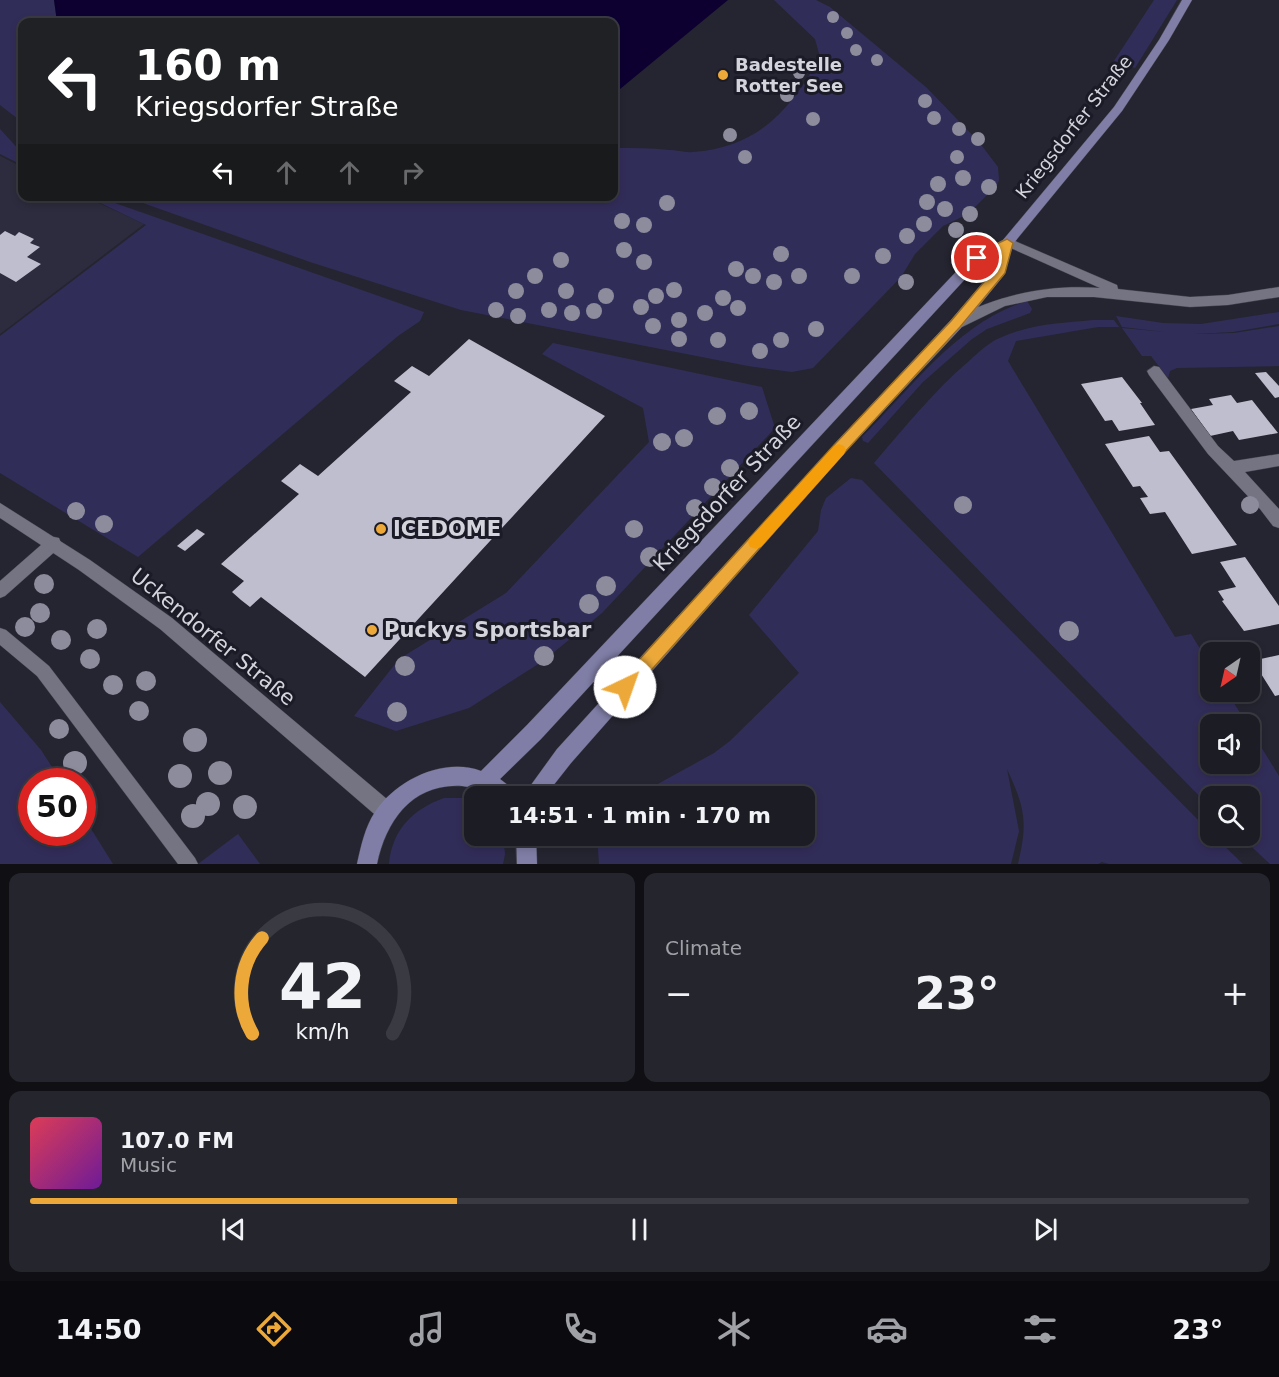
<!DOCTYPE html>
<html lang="en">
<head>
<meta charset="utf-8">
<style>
	body { margin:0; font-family:"DejaVu Sans",sans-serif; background:#25252d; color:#f1f3f6; height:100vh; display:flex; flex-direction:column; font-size:22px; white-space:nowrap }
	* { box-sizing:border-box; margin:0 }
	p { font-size:20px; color:#a0a1a7 }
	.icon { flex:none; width:33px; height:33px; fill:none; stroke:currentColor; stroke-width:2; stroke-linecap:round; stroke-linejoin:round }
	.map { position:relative; height:864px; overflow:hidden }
	.details { display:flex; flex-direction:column; gap:9px; padding:9px; background:#0f0f14; flex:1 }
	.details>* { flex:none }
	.top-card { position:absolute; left:18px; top:18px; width:600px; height:183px; border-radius:12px; box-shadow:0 3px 9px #0003,0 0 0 2px #3a3a42; background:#202124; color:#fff; overflow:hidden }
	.needle { width:39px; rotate:214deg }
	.fabs { position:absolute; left:1200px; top:642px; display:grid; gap:12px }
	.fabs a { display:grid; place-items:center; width:60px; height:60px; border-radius:12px; background:#1c1c25; box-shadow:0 3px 9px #0003,0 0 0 2px #3a3a42; font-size:30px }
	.speed { position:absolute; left:18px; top:768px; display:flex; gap:12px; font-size:30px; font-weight:700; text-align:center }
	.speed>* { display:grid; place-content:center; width:78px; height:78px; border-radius:50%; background:#1c1c25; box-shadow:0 3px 9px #0003,0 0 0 2px #3a3a42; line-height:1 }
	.speed .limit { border:9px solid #d22; background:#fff; color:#111 }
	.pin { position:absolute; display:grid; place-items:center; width:51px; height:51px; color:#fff; margin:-26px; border:3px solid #fff; border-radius:50%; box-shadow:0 2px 6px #0007 }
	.me { position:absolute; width:66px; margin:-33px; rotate:42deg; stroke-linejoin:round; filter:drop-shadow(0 0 4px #0008) }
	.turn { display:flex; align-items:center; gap:21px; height:126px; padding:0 18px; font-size:27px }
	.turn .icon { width:78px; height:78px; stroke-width:2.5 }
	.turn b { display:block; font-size:42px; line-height:51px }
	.lanes { display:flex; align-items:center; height:57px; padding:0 18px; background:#0003; justify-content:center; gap:30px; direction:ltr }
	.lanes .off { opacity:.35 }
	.big { font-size:45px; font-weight:700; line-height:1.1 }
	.details .tile { flex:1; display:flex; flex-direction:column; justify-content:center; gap:9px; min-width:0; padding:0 21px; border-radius:12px; background:#25252d }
	.details .dial { align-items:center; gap:0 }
	.dial svg { height:156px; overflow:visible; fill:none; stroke:#3a3a42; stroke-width:7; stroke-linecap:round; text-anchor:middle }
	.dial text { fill:#f1f3f6; stroke:none }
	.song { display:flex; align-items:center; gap:18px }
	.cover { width:72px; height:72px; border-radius:9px; background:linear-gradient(135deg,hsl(350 70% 55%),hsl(280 70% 35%)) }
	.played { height:6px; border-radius:3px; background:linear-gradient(90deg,#eca93a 35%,#3a3a42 35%) }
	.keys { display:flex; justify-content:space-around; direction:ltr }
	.heat { display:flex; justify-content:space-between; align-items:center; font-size:33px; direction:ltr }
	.details .tiles { flex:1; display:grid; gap:9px; grid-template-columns:1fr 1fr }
	.tile:last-child { grid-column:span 2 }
	.trip { position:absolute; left:464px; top:786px; width:351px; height:60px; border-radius:12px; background:#1c1c25; box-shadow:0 3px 9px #0003,0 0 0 2px #3a3a42; font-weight:700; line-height:60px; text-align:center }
	.tabs { display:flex; height:96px; justify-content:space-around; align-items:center; background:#0b0b0f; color:#a0a1a7 }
	.tabs .icon { width:42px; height:42px }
	.tabs .current { color:#eca93a }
	.tabs b { font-size:27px; color:#f1f3f6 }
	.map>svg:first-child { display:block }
	.built { fill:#2d2c3e }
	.green { fill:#312d59 }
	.water { fill:#0d0031 }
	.building { fill:#bebecf }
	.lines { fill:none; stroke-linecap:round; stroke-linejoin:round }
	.service-casing { stroke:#41414c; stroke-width:1 }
	.minor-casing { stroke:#41414c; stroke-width:1 }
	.tertiary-casing { stroke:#41414c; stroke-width:1 }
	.secondary-casing { stroke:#41414c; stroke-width:1 }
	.service { fill:#747483; fill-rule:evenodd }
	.minor { fill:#747483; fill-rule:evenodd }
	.tertiary { fill:#747483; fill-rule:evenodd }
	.secondary { fill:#807ea6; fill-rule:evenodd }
	.tree { fill:#8c8c9c }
	.route { fill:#eca93a; stroke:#996e26; stroke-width:1.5 }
	.slow { fill:#f59e0b }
	.poi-dot { fill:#eca93a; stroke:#1b1b27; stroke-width:2 }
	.labels { text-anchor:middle; stroke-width:6; stroke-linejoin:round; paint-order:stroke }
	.far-poi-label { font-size:18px; font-weight:bold; fill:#d4d4dc; stroke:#1b1b27; text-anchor:start }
	.far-street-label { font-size:18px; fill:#d4d4dc; stroke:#1b1b27 }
	.street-label { font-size:21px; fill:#d4d4dc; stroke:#1b1b27 }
	.poi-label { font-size:21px; font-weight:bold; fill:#d4d4dc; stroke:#1b1b27; text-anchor:start }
</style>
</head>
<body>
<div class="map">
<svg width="1279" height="864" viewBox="0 0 1279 864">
	<rect width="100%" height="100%" fill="#252531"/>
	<polygon class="built" points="0,156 22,167 22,196 86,197 144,224 0,334"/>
	<g class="green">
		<polygon points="0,0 54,0 57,22 22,22 22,122 0,105"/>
		<path d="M774,0H816L830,7L927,88L979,142L998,167L999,180L997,185L968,214L943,226L915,254L901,277L813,368L792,372L748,366L461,310L310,262L126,197L614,196V148C632,148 651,148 669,150C677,150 685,153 693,152C759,147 790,110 820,57L815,39Z"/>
		<polygon points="1154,0 1177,0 1135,68 1114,61"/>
		<polygon points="0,129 22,153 22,165 0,154"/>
		<polygon points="88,197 98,197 424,312 420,321 398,336 138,557 0,473 0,336 146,225"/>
		<path d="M1027,301L1032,309L1030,313L987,329L972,339L923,382L868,443L863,441L862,437C912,388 957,323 1027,301Z"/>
		<polygon points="1279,312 1279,324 1233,332 1195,334 1234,333 1279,326 1279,366 1177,368 1170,371 1168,378 1151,356 1142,356 1122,328 1166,332 1122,327 1116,316 1163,323 1201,324"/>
		<path d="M1093,320H1114L1119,327H1098L1016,341L1008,361L1175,637L1191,634L1210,665V692H1227L1247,724H1210V764H1250V729L1279,776V864H1270L1240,836H1250V796H1210V807L874,463C904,428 933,392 969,361C979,352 989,342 1002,337C1031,324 1062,323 1093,320Z"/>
		<polygon points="553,343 762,387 775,428 602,613 543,661 469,708 396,731 354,716 399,659 506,593 649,442 643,408 542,354"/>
		<path d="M851,478L862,480L1210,832V836H1214L1243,864H1109L1102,862L1098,864H1018C1028,822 1025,808 1007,769L1019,831L1011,864H599L597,836H804V796H636L714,753L730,741L799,673L749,615L818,531L821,510L826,498Z"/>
		<polygon points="0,702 41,750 61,781 32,782 32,832 82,832 83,816 113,864 0,864"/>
		<path d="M444,798H462L474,803V836H503L505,854L503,864H389C392,830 413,809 444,798Z"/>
		<polygon points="238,834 260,864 198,864"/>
	</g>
	<polygon class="water" points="54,0 728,0 614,94 614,22 57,22"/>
	<g class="building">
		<polygon points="5,231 15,236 19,232 34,239 30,243 40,247 27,257 41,264 16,282 0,273 0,235"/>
		<polygon points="469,339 605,416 365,677 261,597 250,607 241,600 232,592 244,581 221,564 299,494 281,481 300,464 318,476 411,392 394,381 412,366 429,376"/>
		<polygon points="1266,372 1279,386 1279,397 1275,398 1255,373"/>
		<polygon points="1122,377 1142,403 1140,403 1155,425 1119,431 1112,420 1105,421 1081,384"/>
		<polygon points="1231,395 1237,403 1252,400 1278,433 1239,440 1233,431 1210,436 1191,409 1213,405 1209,399"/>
		<polygon points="1149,436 1160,452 1169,451 1237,545 1192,554 1165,512 1150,514 1140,498 1148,497 1140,486 1133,487 1105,444"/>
		<polygon points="197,529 205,534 185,551 177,546"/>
		<polygon points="1245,557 1279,606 1279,624 1244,631 1222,601 1224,600 1218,591 1236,587 1220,562"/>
		<polygon points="1279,655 1279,695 1275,696 1258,669 1261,669 1256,660"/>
	</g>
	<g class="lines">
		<defs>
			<g id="service">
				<polygon points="54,537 59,538 61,543 59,548 5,596 0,598 0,581 49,538"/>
				<polygon points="0,628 6,630 49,666 195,858 198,864 178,864 37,676 0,645"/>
			</g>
			<polygon id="minor" points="1154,366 1159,367 1218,446 1234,461 1279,454 1279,466 1245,472 1279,509 1279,528 1273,526 1260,509 1208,454 1149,375 1147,371"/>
			<g id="tertiary">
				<path d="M1008,238L1117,285L1118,289L1190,297L1228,295L1279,287V297L1228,305L1190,307L1094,297H1047L1005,306L962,327H952L950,323L952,319C999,295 1047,284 1100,288L1004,245L1002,242L1004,239Z"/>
				<polygon points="0,503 90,560 172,618 394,805 397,812 394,819 387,822 380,819 160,629 79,570 0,518"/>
			</g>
			<g id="secondary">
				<path d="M1182,0H1192L1169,40L1122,111L1013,244L1004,275L961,328L845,452L571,763L545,796H523L557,749L835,444L951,320L993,271L998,253L980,263L541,739L500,779L513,789L516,796C508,796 499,798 492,796C481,794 475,787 462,786C412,783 386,821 377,864H357C361,846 365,827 375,812C396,780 444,757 481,771L527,725L970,257L1003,240L1114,107L1159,40Z"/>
				<polygon points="516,836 536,836 537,864 517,864"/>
			</g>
		</defs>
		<use href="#service" class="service-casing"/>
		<use href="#minor" class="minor-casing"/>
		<use href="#tertiary" class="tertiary-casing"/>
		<use href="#secondary" class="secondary-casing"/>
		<use href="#service" class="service"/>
		<use href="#minor" class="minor"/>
		<use href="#tertiary" class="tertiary"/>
		<use href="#secondary" class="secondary"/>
	</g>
	<g class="tree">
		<circle cx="833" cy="17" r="6"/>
		<circle cx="847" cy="33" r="6"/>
		<circle cx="856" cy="50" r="6"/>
		<circle cx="877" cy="60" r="6"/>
		<circle cx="799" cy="73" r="6"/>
		<circle cx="787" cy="95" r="7"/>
		<circle cx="925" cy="101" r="7"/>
		<circle cx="934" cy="118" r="7"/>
		<circle cx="813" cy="119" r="7"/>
		<circle cx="959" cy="129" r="7"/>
		<circle cx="730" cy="135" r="7"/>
		<circle cx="978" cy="139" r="7"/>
		<circle cx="745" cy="157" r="7"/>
		<circle cx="957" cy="157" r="7"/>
		<circle cx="963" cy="178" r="8"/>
		<circle cx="938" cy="184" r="8"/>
		<circle cx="989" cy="187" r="8"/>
		<circle cx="927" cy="202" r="8"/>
		<circle cx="667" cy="203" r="8"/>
		<circle cx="945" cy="209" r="8"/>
		<circle cx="970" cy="214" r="8"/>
		<circle cx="622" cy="221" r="8"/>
		<circle cx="924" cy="224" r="8"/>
		<circle cx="644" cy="225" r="8"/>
		<circle cx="956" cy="230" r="8"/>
		<circle cx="907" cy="236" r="8"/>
		<circle cx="624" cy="250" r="8"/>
		<circle cx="781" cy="254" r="8"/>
		<circle cx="883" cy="256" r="8"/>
		<circle cx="561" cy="260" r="8"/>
		<circle cx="644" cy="262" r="8"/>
		<circle cx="736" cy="269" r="8"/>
		<circle cx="535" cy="276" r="8"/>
		<circle cx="753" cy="276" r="8"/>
		<circle cx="799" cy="276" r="8"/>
		<circle cx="852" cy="276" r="8"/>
		<circle cx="774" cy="282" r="8"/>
		<circle cx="906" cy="282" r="8"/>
		<circle cx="674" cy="290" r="8"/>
		<circle cx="516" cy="291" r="8"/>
		<circle cx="566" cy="291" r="8"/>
		<circle cx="606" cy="296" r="8"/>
		<circle cx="656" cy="296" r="8"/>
		<circle cx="723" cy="298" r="8"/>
		<circle cx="641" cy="307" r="8"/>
		<circle cx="738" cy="308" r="8"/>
		<circle cx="496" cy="310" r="8"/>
		<circle cx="549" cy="310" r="8"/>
		<circle cx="594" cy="311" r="8"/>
		<circle cx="572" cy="313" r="8"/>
		<circle cx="705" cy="313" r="8"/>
		<circle cx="518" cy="316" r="8"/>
		<circle cx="679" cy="320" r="8"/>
		<circle cx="653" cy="326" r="8"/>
		<circle cx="816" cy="329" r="8"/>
		<circle cx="679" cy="339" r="8"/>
		<circle cx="718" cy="340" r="8"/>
		<circle cx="781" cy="340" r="8"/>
		<circle cx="760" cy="351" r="8"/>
		<circle cx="749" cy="411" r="9"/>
		<circle cx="717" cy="416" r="9"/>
		<circle cx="684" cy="438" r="9"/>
		<circle cx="662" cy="442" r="9"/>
		<circle cx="730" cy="468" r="9"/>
		<circle cx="713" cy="487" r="9"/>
		<circle cx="963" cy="505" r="9"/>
		<circle cx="1250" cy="505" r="9"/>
		<circle cx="695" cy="508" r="9"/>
		<circle cx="76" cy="511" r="9"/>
		<circle cx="104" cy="524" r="9"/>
		<circle cx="634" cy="529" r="9"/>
		<circle cx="650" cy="557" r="10"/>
		<circle cx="44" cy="584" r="10"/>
		<circle cx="606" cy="586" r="10"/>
		<circle cx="589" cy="604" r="10"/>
		<circle cx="40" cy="613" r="10"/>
		<circle cx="25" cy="627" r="10"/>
		<circle cx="97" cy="629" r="10"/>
		<circle cx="1069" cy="631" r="10"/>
		<circle cx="61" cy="640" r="10"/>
		<circle cx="544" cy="656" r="10"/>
		<circle cx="90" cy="659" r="10"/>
		<circle cx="405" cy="666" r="10"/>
		<circle cx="146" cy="681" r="10"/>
		<circle cx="113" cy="685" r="10"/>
		<circle cx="139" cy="711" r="10"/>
		<circle cx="397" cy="712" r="10"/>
		<circle cx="59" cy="729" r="10"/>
		<circle cx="195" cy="740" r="12"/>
		<circle cx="75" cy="763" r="12"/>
		<circle cx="220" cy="773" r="12"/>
		<circle cx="180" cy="776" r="12"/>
		<circle cx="208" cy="804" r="12"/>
		<circle cx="245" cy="807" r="12"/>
		<circle cx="193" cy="816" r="12"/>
	</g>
	<polygon class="route" points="1007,239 1013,243 1005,273 960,327 845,452 631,693 625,695 619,693 617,687 619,682 835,444 951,321 995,269 999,252 977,262 971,258 973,255"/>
	<polygon class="slow" points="839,444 844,446 846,450 844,454 761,547 756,549 750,547 748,542 750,538 834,446"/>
	<g class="poi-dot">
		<circle cx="723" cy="75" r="6"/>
		<circle cx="381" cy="529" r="6"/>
		<circle cx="372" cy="630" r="6"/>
	</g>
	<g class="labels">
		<g class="far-poi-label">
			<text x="735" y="71">Badestelle<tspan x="735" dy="21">Rotter See</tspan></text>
		</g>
		<g class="far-street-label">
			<text transform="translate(1074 127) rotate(-52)" y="6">Kriegsdorfer Straße</text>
		</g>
		<g class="street-label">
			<text transform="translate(727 493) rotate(-47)" y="7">Kriegsdorfer Straße</text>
			<text transform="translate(213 637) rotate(39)" y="7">Uckendorfer Straße</text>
		</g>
		<g class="poi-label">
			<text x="393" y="536">ICEDOME</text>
			<text x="384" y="637">Puckys Sportsbar</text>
		</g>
	</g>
</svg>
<div class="fabs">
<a><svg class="needle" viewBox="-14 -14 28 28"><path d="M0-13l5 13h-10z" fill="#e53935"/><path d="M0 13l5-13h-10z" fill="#a0a1a7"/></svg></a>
<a><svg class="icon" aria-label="sound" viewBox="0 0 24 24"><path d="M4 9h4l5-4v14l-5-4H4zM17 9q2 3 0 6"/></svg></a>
<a><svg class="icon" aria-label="search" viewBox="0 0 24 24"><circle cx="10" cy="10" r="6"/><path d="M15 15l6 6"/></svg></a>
</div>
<div class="speed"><div class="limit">50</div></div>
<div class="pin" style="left:977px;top:258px;background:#d93025"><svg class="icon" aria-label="arrive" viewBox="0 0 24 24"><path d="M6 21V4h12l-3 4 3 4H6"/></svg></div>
<svg class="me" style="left:625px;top:687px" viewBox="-20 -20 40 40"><circle r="19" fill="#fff"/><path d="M0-13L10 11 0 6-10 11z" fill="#eca93a"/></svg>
<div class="trip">14:51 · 1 min · 170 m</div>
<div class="top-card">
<div class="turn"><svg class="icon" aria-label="left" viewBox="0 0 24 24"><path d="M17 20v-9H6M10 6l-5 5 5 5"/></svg><div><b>160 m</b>Kriegsdorfer Straße</div></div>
<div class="lanes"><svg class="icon" aria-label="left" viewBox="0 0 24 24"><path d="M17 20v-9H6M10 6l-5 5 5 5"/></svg><svg class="icon off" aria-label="ahead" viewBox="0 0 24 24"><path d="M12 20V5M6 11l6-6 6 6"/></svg><svg class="icon off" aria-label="ahead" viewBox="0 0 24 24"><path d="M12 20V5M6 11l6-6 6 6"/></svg><svg class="icon off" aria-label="right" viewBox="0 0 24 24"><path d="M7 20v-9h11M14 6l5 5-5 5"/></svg></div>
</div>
</div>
<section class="details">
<div class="tiles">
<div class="tile dial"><svg viewBox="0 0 100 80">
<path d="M14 69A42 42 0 1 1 86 69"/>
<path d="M14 69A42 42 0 0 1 19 20" stroke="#eca93a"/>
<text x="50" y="56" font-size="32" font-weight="700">42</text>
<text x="50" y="72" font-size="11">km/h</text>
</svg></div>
<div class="tile"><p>Climate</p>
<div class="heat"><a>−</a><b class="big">23°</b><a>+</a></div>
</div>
<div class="tile">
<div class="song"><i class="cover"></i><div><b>107.0 FM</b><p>Music</p></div></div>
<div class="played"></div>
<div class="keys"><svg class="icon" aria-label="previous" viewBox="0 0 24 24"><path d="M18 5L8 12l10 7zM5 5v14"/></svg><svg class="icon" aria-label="pause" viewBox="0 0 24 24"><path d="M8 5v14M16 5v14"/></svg><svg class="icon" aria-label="next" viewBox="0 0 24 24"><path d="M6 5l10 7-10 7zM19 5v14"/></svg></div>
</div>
</div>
</section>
<nav class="tabs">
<b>14:50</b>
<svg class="icon current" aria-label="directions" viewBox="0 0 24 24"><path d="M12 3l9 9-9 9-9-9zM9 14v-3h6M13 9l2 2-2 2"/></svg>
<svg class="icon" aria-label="music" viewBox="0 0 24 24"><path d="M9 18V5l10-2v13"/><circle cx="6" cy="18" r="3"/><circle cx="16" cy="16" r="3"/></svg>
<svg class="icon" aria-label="phone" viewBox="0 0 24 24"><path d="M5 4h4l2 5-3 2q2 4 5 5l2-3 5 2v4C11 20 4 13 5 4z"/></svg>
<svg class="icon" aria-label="climate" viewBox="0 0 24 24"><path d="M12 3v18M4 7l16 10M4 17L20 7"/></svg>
<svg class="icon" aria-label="car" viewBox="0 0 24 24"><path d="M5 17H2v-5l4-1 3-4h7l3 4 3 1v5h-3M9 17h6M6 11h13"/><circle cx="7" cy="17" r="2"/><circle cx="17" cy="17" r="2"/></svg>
<svg class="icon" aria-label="filters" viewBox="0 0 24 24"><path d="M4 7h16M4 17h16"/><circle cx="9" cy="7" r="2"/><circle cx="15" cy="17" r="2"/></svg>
<b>23°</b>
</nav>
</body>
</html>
